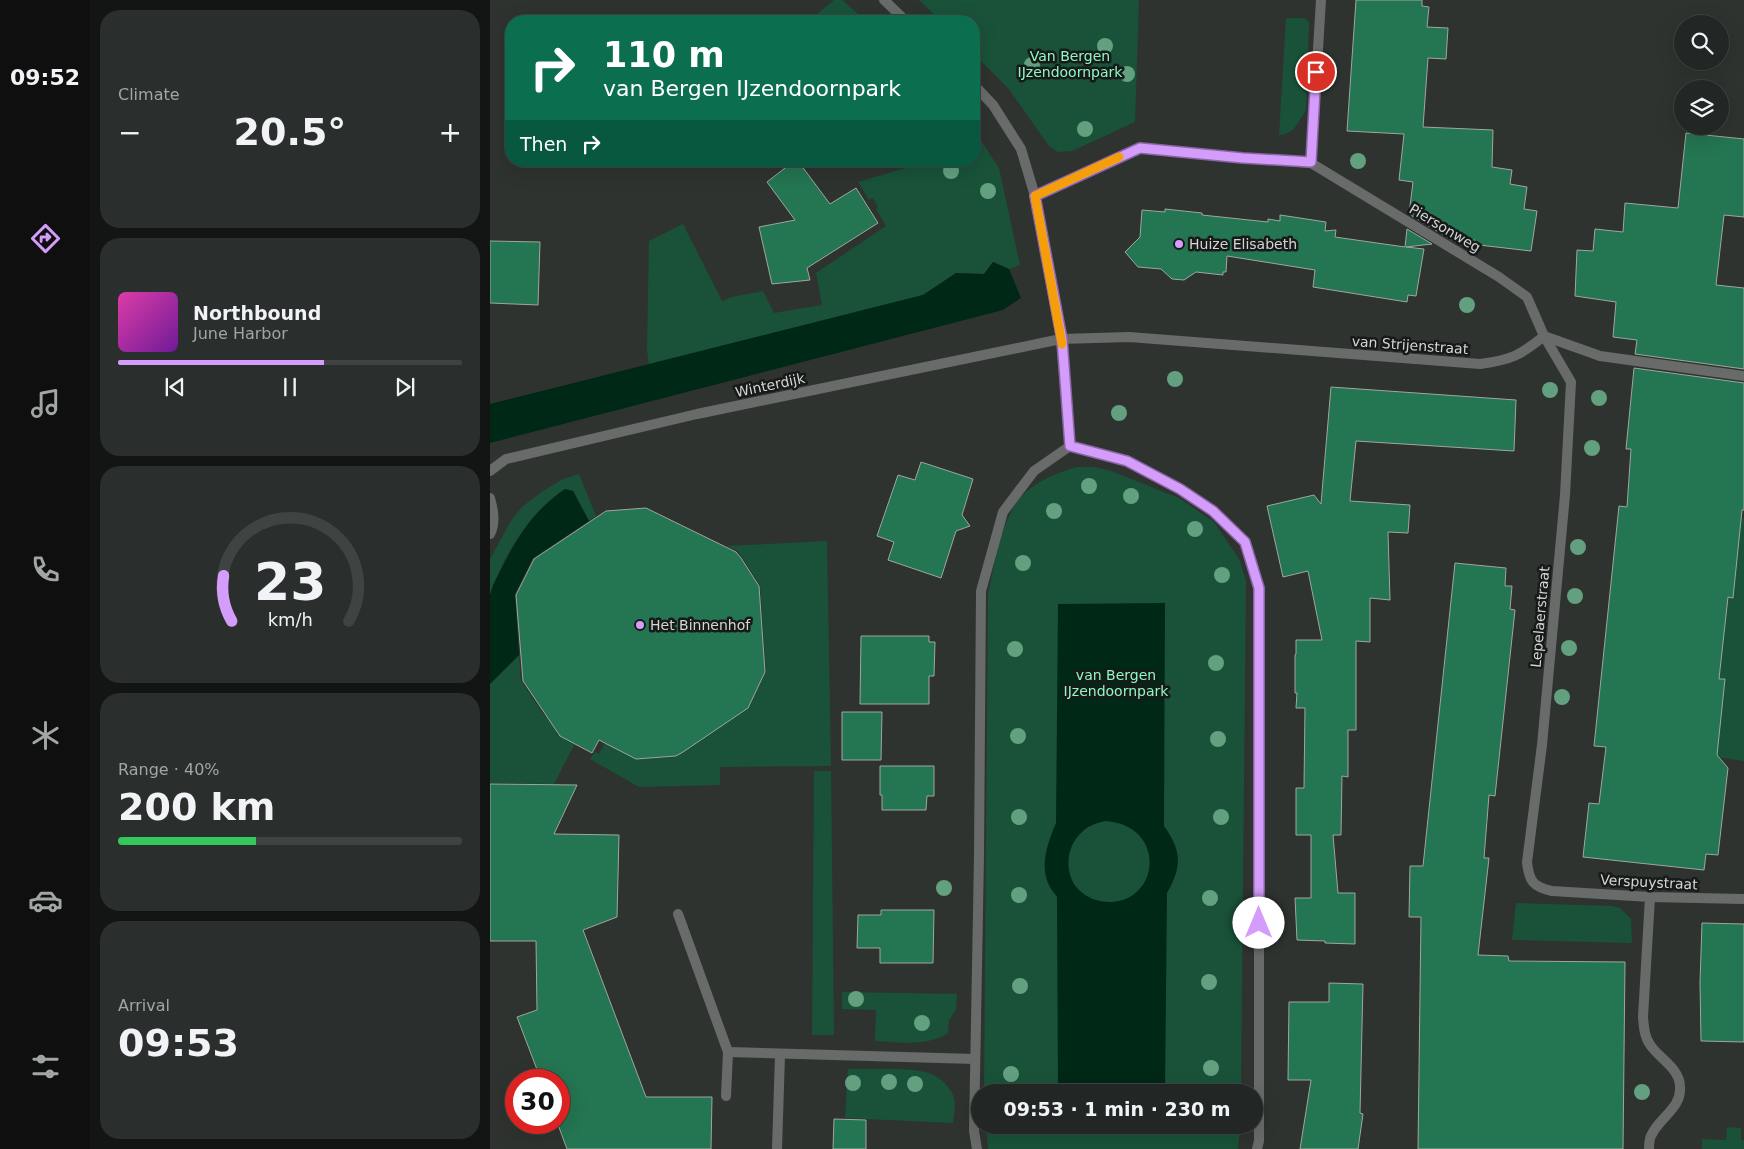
<!DOCTYPE html>
<html lang="en">
<head>
<meta charset="utf-8">
<style>
	body { margin:0; font-family:"DejaVu Sans",sans-serif; background:#2a2e2c; color:#f1f3f6; height:100vh; display:flex; flex-direction:column; font-size:19px; white-space:nowrap }
	* { box-sizing:border-box; margin:0 }
	p { font-size:16px; color:#a2a5a6 }
	.icon { flex:none; width:28px; height:28px; fill:none; stroke:currentColor; stroke-width:2; stroke-linecap:round; stroke-linejoin:round }
	.map { position:relative; flex:1; overflow:hidden }
	.panel { display:flex; flex-direction:column; gap:10px; padding:10px; background:#131514; width:400px }
	.panel>* { flex:none }
	.guide { position:absolute; left:15px; top:15px; width:475px; height:152px; border-radius:20px; box-shadow:0 5px 20px #0002,0 0 0 1px #3f4341; background:#0b6e4f; color:#fff; overflow:hidden }
	.controls { position:absolute; left:1184px; top:15px; display:grid; gap:10px }
	.controls a { display:grid; place-items:center; width:55px; height:55px; border-radius:50%; background:#222624; box-shadow:0 5px 20px #0002,0 0 0 1px #3f4341; font-size:25px }
	.speed { position:absolute; left:15px; top:1069px; display:flex; gap:10px; font-size:25px; font-weight:700; text-align:center }
	.speed>* { display:grid; place-content:center; width:65px; height:65px; border-radius:50%; background:#222624; box-shadow:0 5px 20px #0002,0 0 0 1px #3f4341; line-height:1 }
	.speed .limit { border:8px solid #d22; background:#fff; color:#111 }
	.pin { position:absolute; display:grid; place-items:center; width:42px; height:42px; color:#fff; margin:-21px; border:2px solid #fff; border-radius:50%; box-shadow:0 1px 5px #0007 }
	.me { position:absolute; width:55px; margin:-28px; rotate:0deg; stroke-linejoin:round; filter:drop-shadow(0 0 4px #0008) }
	.turn { display:flex; align-items:center; gap:18px; height:105px; padding:0 15px; font-size:22px }
	.turn .icon { width:65px; height:65px; stroke-width:2.5 }
	.turn b { display:block; font-size:35px; line-height:42px }
	.then { display:flex; align-items:center; height:48px; padding:0 15px; background:#0003; gap:10px; font-size:19px }
	.big { font-size:38px; font-weight:700; line-height:1.1 }
	.panel .card { flex:1; display:flex; flex-direction:column; justify-content:center; gap:8px; min-width:0; padding:0 18px; border-radius:20px; background:#2a2e2c }
	.panel .dial { align-items:center; gap:0 }
	.dial svg { height:130px; overflow:visible; fill:none; stroke:#3f4341; stroke-width:7; stroke-linecap:round; text-anchor:middle }
	.dial text { fill:#f1f3f6; stroke:none }
	.song { display:flex; align-items:center; gap:15px }
	.cover { width:60px; height:60px; border-radius:8px; background:linear-gradient(135deg,hsl(320 70% 55%),hsl(280 70% 35%)) }
	.played { height:5px; border-radius:2px; background:linear-gradient(90deg,#d49cfb 60%,#3f4341 60%) }
	.keys { display:flex; justify-content:space-around; direction:ltr }
	.heat { display:flex; justify-content:space-between; align-items:center; font-size:28px; direction:ltr }
	.charge { height:8px; border-radius:4px; background:linear-gradient(90deg,#34c759 40%,#3f4341 0) }
	.trip { position:absolute; left:481px; top:1084px; width:292px; height:50px; border-radius:25px; background:#222624; box-shadow:0 5px 20px #0002,0 0 0 1px #3f4341; font-weight:700; line-height:50px; text-align:center }
	main { display:flex; flex:1; min-height:0 }
	.tab-bar { display:flex; flex-direction:column; width:90px; justify-content:space-around; align-items:center; background:#0e0f0e; color:#a2a5a6 }
	.tab-bar .icon { width:35px; height:35px }
	.tab-bar .current { color:#d49cfb }
	.tab-bar b { font-size:22px; color:#f1f3f6 }
	.map>svg:first-child { display:block }
	.green { fill:#195239 }
	.water { fill:#002816; fill-rule:evenodd }
	.building { fill:#247551; stroke:#a0a6a2 }
	.lines { fill:none; stroke-linecap:round; stroke-linejoin:round }
	.service { stroke:#696b6a; stroke-width:10 }
	.minor { stroke:#696b6a; stroke-width:10 }
	.tree { fill:#62a080 }
	.route-casing { stroke:#8a65a3; stroke-width:12 }
	.route { stroke:#d49cfb; stroke-width:9 }
	.slow { stroke:#f59e0b; stroke-width:9 }
	.poi-dot { fill:#d49cfb; stroke:#181a19; stroke-width:2 }
	.labels { text-anchor:middle; stroke-width:5; stroke-linejoin:round; paint-order:stroke }
	.park-label { font-size:14px; fill:#8cf9c2; stroke:#181a19 }
	.street-label { font-size:14px; fill:#d3d6d4; stroke:#181a19 }
	.poi-label { font-size:14px; fill:#d3d6d4; stroke:#181a19; text-anchor:start }
</style>
</head>
<body>
<main>
<nav class="tab-bar">
<b>09:52</b>
<svg class="icon current" aria-label="directions" viewBox="0 0 24 24"><path d="M12 3l9 9-9 9-9-9zM9 14v-3h6M13 9l2 2-2 2"/></svg>
<svg class="icon" aria-label="music" viewBox="0 0 24 24"><path d="M9 18V5l10-2v13"/><circle cx="6" cy="18" r="3"/><circle cx="16" cy="16" r="3"/></svg>
<svg class="icon" aria-label="phone" viewBox="0 0 24 24"><path d="M5 4h4l2 5-3 2q2 4 5 5l2-3 5 2v4C11 20 4 13 5 4z"/></svg>
<svg class="icon" aria-label="climate" viewBox="0 0 24 24"><path d="M12 3v18M4 7l16 10M4 17L20 7"/></svg>
<svg class="icon" aria-label="car" viewBox="0 0 24 24"><path d="M5 17H2v-5l4-1 3-4h7l3 4 3 1v5h-3M9 17h6M6 11h13"/><circle cx="7" cy="17" r="2"/><circle cx="17" cy="17" r="2"/></svg>
<svg class="icon" aria-label="filters" viewBox="0 0 24 24"><path d="M4 7h16M4 17h16"/><circle cx="9" cy="7" r="2"/><circle cx="15" cy="17" r="2"/></svg>
</nav>
<section class="panel">
<div class="card"><p>Climate</p>
<div class="heat"><a>−</a><b class="big">20.5°</b><a>+</a></div>
</div>
<div class="card">
<div class="song"><i class="cover"></i><div><b>Northbound</b><p>June Harbor</p></div></div>
<div class="played"></div>
<div class="keys"><svg class="icon" aria-label="previous" viewBox="0 0 24 24"><path d="M18 5L8 12l10 7zM5 5v14"/></svg><svg class="icon" aria-label="pause" viewBox="0 0 24 24"><path d="M8 5v14M16 5v14"/></svg><svg class="icon" aria-label="next" viewBox="0 0 24 24"><path d="M6 5l10 7-10 7zM19 5v14"/></svg></div>
</div>
<div class="card dial"><svg viewBox="0 0 100 80">
<path d="M14 69A42 42 0 1 1 86 69"/>
<path d="M14 69A42 42 0 0 1 9 41" stroke="#d49cfb"/>
<text x="50" y="56" font-size="32" font-weight="700">23</text>
<text x="50" y="72" font-size="11">km/h</text>
</svg></div>
<div class="card"><p>Range · 40%</p><b class="big">200 km</b><div class="charge"></div></div>
<div class="card"><p>Arrival</p><b class="big">09:53</b></div>
</section>
<div class="map">
<svg width="1254" height="1149" viewBox="0 0 1254 1149">
	<rect width="100%" height="100%" fill="#2e3330"/>
	<g class="green">
		<polygon points="344,0 352,0 376,21 328,21 324,17"/>
		<polygon points="429,0 649,0 645,122 582,151 568,152 559,146 518,88 484,54 484,21 451,21"/>
		<polygon points="796,18 814,18 819,22 816,110 804,129 795,134 789,135"/>
		<polygon points="484,130 509,168 530,265 519,269 503,262 494,274 466,273 433,295 159,365 157,350 159,241 193,224 232,301 242,297 273,291 284,313 332,305 326,273 396,226 386,209 388,207 383,198 379,200 368,182 419,167 429,161 484,161"/>
		<path d="M587,467H605L621,471L689,498L724,522L749,559L756,581L751,1092H494L498,595C504,565 509,531 525,505C537,485 565,473 587,467Z"/>
		<path d="M89,474L106,516L99,521L83,491L75,489C39,513 14,554 0,595V559L22,519L33,506L53,491L73,479Z"/>
		<polygon points="1251,518 1254,518 1254,761 1226,757 1234,679 1222,678 1231,597 1242,598 1237,536 1249,537"/>
		<polygon points="337,541 341,766 230,767 230,785 149,787 100,759 105,752 109,754 115,743 147,759 186,757 258,708 276,672 270,585 248,551 237,546"/>
		<polygon points="29,655 31,681 54,715 71,723 66,734 85,743 64,784 0,783 0,684"/>
		<polygon points="324,771 341,771 344,1035 322,1035"/>
		<polygon points="1026,903 1122,906 1130,908 1141,919 1142,943 1022,940"/>
		<path d="M352,992L467,994L466,1010L459,1020L458,1033C437,1047 409,1042 385,1041L386,1010L352,1009Z"/>
		<path d="M358,1069C379,1069 420,1067 439,1073C448,1076 457,1084 462,1093C467,1102 464,1113 463,1123L355,1118Z"/>
		<polygon points="496,1125 750,1125 748,1149 498,1149"/>
		<polygon points="1237,1127 1251,1128 1251,1140 1254,1140 1254,1149 1212,1149 1212,1139 1236,1140"/>
	</g>
	<g class="water">
		<polygon points="503,262 519,269 531,298 513,310 0,443 0,404 433,295 466,273 494,274"/>
		<path d="M75,489L83,491L99,521L43,558L25,594L29,655L0,684V595L3,585C23,546 38,514 75,489Z"/>
		<path d="M675,603L674,826C692,851 692,867 677,893L675,1092H568L567,897C564,893 560,888 558,883C550,864 558,842 566,823L568,604ZM616,821C677,826 670,901 620,902C608,902 597,898 589,890C573,874 576,846 592,832C599,825 607,823 616,821Z"/>
	</g>
	<g class="building">
		<polygon points="866,0 932,0 932,6 939,7 937,27 958,28 956,59 938,58 933,127 1003,130 1002,167 1022,170 1020,184 1037,187 1034,209 1047,211 1041,251 989,245 985,240 965,242 919,214 923,182 909,180 914,134 857,131"/>
		<polygon points="1196,133 1254,139 1254,217 1234,215 1226,285 1254,288 1254,369 1145,354 1147,340 1123,337 1126,302 1085,296 1087,250 1103,251 1105,229 1133,232 1135,203 1188,208"/>
		<polygon points="304,161 308,161 340,204 366,188 388,223 317,268 320,280 282,284 269,227 305,220 277,182"/>
		<polygon points="675,209 712,213 712,215 778,222 778,219 790,221 790,215 836,222 835,231 846,230 845,237 915,247 917,229 942,244 916,247 934,249 926,296 918,295 917,302 823,287 825,270 737,256 736,272 733,272 733,275 706,272 694,280 682,279 671,269 648,267 635,252 650,237 652,210 675,212"/>
		<polygon points="0,241 50,242 48,305 0,303"/>
		<polygon points="1144,368 1254,383 1254,510 1252,510 1243,598 1238,597 1229,679 1235,679 1227,755 1238,768 1228,855 1216,854 1214,870 1093,857 1099,803 1109,804 1116,747 1104,746 1129,506 1137,507 1141,449 1136,449"/>
		<polygon points="841,387 1026,400 1024,451 866,441 860,501 920,505 918,533 898,532 900,600 880,598 880,642 866,641 866,730 858,730 858,777 852,776 851,835 843,835 848,893 865,893 865,944 835,943 835,941 807,940 805,898 821,898 821,835 806,835 806,788 814,788 815,708 806,708 807,693 805,693 805,655 806,654 806,640 832,640 818,571 793,577 777,506 824,495 831,504"/>
		<polygon points="431,462 483,479 472,515 480,526 466,531 451,578 398,560 404,542 387,536 408,475 425,480"/>
		<polygon points="156,508 246,552 251,558 269,586 275,672 258,708 193,752 186,756 146,759 109,740 102,753 70,736 33,681 26,595 44,559 116,511"/>
		<polygon points="965,563 1016,568 1015,586 1022,586 1020,609 1025,610 1005,796 999,795 994,858 999,858 988,955 1018,956 1019,961 1135,962 1133,1149 928,1149 931,917 919,917 920,866 933,866"/>
		<polygon points="371,636 439,636 439,642 445,642 444,676 439,676 439,704 370,704"/>
		<polygon points="352,712 392,712 391,760 352,760"/>
		<polygon points="390,766 444,766 444,796 437,796 436,810 392,810 392,795 390,795"/>
		<polygon points="0,784 87,785 64,834 129,835 127,917 93,930 156,1097 222,1097 221,1149 77,1149 67,1122 69,1122 69,1080 51,1080 27,1017 47,1010 46,941 0,941"/>
		<polygon points="391,910 444,910 443,963 390,963 390,948 367,948 368,915 391,915"/>
		<polygon points="1212,923 1254,924 1254,1042 1211,1041 1210,982"/>
		<polygon points="839,983 873,984 870,1113 873,1114 868,1149 810,1149 821,1080 798,1080 799,1002 839,1002"/>
		<polygon points="344,1119 376,1120 376,1149 343,1149"/>
	</g>
	<g class="lines">
		<g class="service">
			<polyline points="188,914 238,1052 236,1096"/>
			<polyline points="287,1149 290,1055"/>
		</g>
		<g class="minor">
			<polyline points="394,0 416,21"/>
			<polyline points="484,85 503,105 531,149 545,196 571,339 580,446"/>
			<polyline points="821,163 831,0"/>
			<path d="M545,196L650,148L753,158L821,163L1009,277L1037,297L1054,336L1081,382L1075,495L1052,745L1037,862C1039,881 1043,887 1062,891L1160,897L1254,899"/>
			<polyline points="1054,336 1110,356 1254,376"/>
			<path d="M0,471L16,459L207,414L571,339L639,337L990,364C1020,360 1030,356 1054,336"/>
			<path d="M0,498C3,509 6,523 0,534"/>
			<polyline points="238,1052 485,1059"/>
			<polyline points="487,1149 484,1131 489,857 491,591 513,512 544,471 580,446 637,461 690,489 723,511 755,542 769,589 769,1141 767,1149"/>
			<path d="M1159,1149C1159,1144 1159,1138 1162,1134C1170,1117 1192,1108 1190,1086C1189,1068 1170,1059 1161,1046C1154,1037 1154,1027 1153,1017L1160,897"/>
		</g>
	</g>
	<g class="tree">
		<circle cx="615" cy="46" r="8"/>
		<circle cx="542" cy="65" r="8"/>
		<circle cx="637" cy="74" r="8"/>
		<circle cx="595" cy="129" r="8"/>
		<circle cx="868" cy="161" r="8"/>
		<circle cx="461" cy="171" r="8"/>
		<circle cx="498" cy="191" r="8"/>
		<circle cx="977" cy="305" r="8"/>
		<circle cx="685" cy="379" r="8"/>
		<circle cx="1060" cy="390" r="8"/>
		<circle cx="1109" cy="398" r="8"/>
		<circle cx="629" cy="413" r="8"/>
		<circle cx="1102" cy="448" r="8"/>
		<circle cx="599" cy="486" r="8"/>
		<circle cx="641" cy="496" r="8"/>
		<circle cx="564" cy="511" r="8"/>
		<circle cx="705" cy="529" r="8"/>
		<circle cx="1088" cy="547" r="8"/>
		<circle cx="533" cy="563" r="8"/>
		<circle cx="732" cy="575" r="8"/>
		<circle cx="1085" cy="596" r="8"/>
		<circle cx="1079" cy="648" r="8"/>
		<circle cx="525" cy="649" r="8"/>
		<circle cx="726" cy="663" r="8"/>
		<circle cx="1072" cy="697" r="8"/>
		<circle cx="528" cy="736" r="8"/>
		<circle cx="728" cy="739" r="8"/>
		<circle cx="529" cy="817" r="8"/>
		<circle cx="731" cy="817" r="8"/>
		<circle cx="454" cy="888" r="8"/>
		<circle cx="529" cy="895" r="8"/>
		<circle cx="720" cy="898" r="8"/>
		<circle cx="719" cy="982" r="8"/>
		<circle cx="530" cy="986" r="8"/>
		<circle cx="366" cy="999" r="8"/>
		<circle cx="432" cy="1023" r="8"/>
		<circle cx="721" cy="1068" r="8"/>
		<circle cx="521" cy="1074" r="8"/>
		<circle cx="399" cy="1082" r="8"/>
		<circle cx="363" cy="1083" r="8"/>
		<circle cx="425" cy="1084" r="8"/>
		<circle cx="1152" cy="1092" r="8"/>
	</g>
	<g class="lines">
		<defs>
			<polyline id="route" points="769,923 769,588 755,542 723,511 690,489 637,461 580,446 572,339 545,196 650,148 753,158 821,162 826,72"/>
		</defs>
		<use href="#route" class="route-casing"/>
		<use href="#route" class="route"/>
		<polyline class="slow" points="572,344 545,196 629,157"/>
	</g>
	<g class="poi-dot">
		<circle cx="689" cy="244" r="5"/>
		<circle cx="150" cy="625" r="5"/>
	</g>
	<g class="labels">
		<g class="park-label">
			<text x="580" y="61">Van Bergen<tspan x="580" dy="16">IJzendoornpark</tspan></text>
			<text x="626" y="680">van Bergen<tspan x="626" dy="16">IJzendoornpark</tspan></text>
		</g>
		<g class="street-label">
			<text transform="translate(955 228) rotate(31)" y="5">Piersonweg</text>
			<text transform="translate(920 345) rotate(4)" y="5">van Strijenstraat</text>
			<text transform="translate(280 385) rotate(-12)" y="5">Winterdijk</text>
			<text transform="translate(1050 617) rotate(-85)" y="5">Lepelaerstraat</text>
			<text transform="translate(1159 882) rotate(3)" y="5">Verspuystraat</text>
		</g>
		<g class="poi-label">
			<text x="699" y="249">Huize Elisabeth</text>
			<text x="160" y="630">Het Binnenhof</text>
		</g>
	</g>
</svg>
<div class="controls">
<a><svg class="icon" aria-label="search" viewBox="0 0 24 24"><circle cx="10" cy="10" r="6"/><path d="M15 15l6 6"/></svg></a>
<a><svg class="icon" aria-label="layers" viewBox="0 0 24 24"><path d="M12 4l9 5-9 5-9-5zM3 14l9 5 9-5"/></svg></a>
</div>
<div class="speed"><div class="limit">30</div></div>
<div class="pin" style="left:826px;top:72px;background:#d93025"><svg class="icon" aria-label="arrive" viewBox="0 0 24 24"><path d="M6 21V4h12l-3 4 3 4H6"/></svg></div>
<svg class="me" style="left:769px;top:923px" viewBox="-20 -20 40 40"><circle r="19" fill="#fff"/><path d="M0-13L10 11 0 6-10 11z" fill="#d49cfb"/></svg>
<div class="trip">09:53 · 1 min · 230 m</div>
<div class="guide">
<div class="turn"><svg class="icon" aria-label="right" viewBox="0 0 24 24"><path d="M7 20v-9h11M14 6l5 5-5 5"/></svg><div><b>110 m</b>van Bergen IJzendoornpark</div></div>
<div class="then">Then<svg class="icon" aria-label="right" viewBox="0 0 24 24"><path d="M7 20v-9h11M14 6l5 5-5 5"/></svg></div>
</div>
</div>
</main>
</body>
</html>
